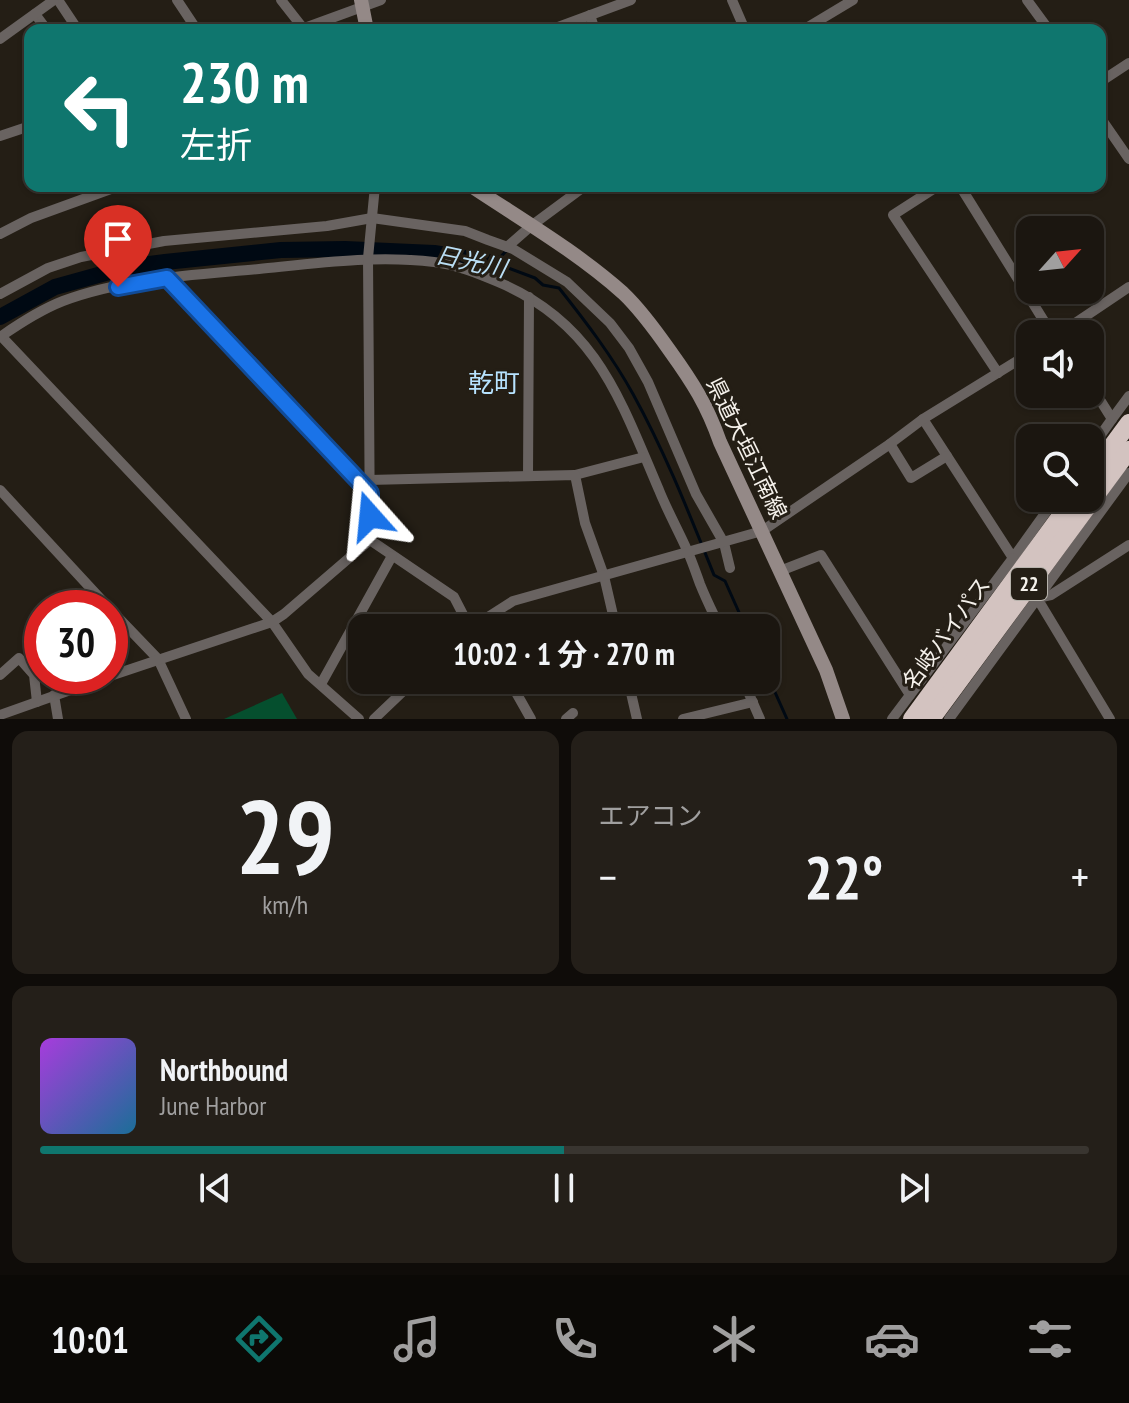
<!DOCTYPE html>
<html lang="ja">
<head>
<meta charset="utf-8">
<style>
	body { margin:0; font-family:"PT Sans Narrow","Noto Sans JP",sans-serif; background:#241f19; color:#f1f3f6; height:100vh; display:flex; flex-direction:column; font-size:30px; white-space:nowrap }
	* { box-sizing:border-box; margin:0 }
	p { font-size:26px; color:#a09f9f }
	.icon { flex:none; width:44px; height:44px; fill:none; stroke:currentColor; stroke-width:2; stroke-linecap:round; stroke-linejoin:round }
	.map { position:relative; height:719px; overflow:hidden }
	.side { display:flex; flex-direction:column; gap:12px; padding:12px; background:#0f0c09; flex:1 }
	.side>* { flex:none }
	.banner { position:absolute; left:24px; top:24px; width:1082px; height:168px; border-radius:16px; box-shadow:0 2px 6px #0004,0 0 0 2px #393530; background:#0f766e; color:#fff; overflow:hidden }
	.needle { width:52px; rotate:63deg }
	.tools { position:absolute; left:1016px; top:216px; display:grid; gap:16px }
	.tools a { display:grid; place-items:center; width:88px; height:88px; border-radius:16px; background:#1b1610; box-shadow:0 2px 6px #0004,0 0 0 2px #393530; font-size:40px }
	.speed { position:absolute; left:24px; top:590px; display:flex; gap:16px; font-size:40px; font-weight:700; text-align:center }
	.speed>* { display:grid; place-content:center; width:104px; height:104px; border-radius:50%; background:#1b1610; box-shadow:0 2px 6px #0004,0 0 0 2px #393530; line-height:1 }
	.speed .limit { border:12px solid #d22; background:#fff; color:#111 }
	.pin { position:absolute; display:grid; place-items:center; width:68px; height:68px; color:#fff; margin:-82px -34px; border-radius:50% 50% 50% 0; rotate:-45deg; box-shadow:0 0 8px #0007 }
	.pin .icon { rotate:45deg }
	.me { position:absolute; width:88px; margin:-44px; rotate:342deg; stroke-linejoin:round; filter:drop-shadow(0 0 6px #0008) }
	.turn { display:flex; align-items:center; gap:28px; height:168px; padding:0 24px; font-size:36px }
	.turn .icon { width:104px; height:104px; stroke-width:2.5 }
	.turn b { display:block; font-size:56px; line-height:68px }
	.big { font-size:60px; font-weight:700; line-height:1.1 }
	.side .widget { flex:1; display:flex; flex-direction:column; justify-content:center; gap:12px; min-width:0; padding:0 28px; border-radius:16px; background:#241f19 }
	.side .dial { align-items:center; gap:0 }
	.dial b { font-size:104px; line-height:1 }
	.song { display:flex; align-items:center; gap:24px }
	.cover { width:96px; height:96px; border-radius:12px; background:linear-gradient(135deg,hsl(280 70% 55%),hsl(200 70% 35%)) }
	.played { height:8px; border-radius:4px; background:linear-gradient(90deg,#0f766e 50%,#393530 50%) }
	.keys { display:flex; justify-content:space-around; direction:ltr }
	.heat { display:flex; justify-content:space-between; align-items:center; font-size:44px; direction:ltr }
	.side .tiles { flex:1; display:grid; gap:12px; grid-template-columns:1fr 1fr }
	.widget:last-child { grid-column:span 2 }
	.trip { position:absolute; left:348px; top:614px; width:432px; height:80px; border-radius:16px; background:#1b1610; box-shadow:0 2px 6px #0004,0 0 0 2px #393530; font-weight:700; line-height:80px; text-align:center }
	.menu { display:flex; height:128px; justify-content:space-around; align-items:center; background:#0b0906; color:#a09f9f }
	.menu .icon { width:56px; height:56px }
	.menu .active { color:#0f766e }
	.menu b { font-size:36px; color:#f1f3f6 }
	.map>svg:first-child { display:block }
	.green { fill:#054f2e }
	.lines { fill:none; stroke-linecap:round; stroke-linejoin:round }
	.stream { stroke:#000913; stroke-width:3 }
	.river { stroke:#000913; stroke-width:16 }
	.street { stroke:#696361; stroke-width:10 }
	.secondary { stroke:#948987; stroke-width:14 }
	.highway { stroke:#d3c3c0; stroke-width:18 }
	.route-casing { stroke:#114b97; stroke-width:20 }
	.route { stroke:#1a73e8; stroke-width:14 }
	.labels { text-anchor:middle; stroke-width:6; stroke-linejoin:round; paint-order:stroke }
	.shield { fill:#241e15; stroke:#b6b2ab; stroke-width:2 }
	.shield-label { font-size:20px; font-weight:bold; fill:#f5f1eb }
	.street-label { font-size:22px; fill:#f5f1eb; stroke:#241e15 }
	.water-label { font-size:24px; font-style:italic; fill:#badef4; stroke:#241e15 }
	.quarter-label { font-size:26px; fill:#b7e3ff; stroke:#241e15 }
</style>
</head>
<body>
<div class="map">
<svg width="1129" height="719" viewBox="0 0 1129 719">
	<rect width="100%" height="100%" fill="#241e15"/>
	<polygon class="green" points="282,693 297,719 224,719"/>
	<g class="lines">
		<g class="stream">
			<path d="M507,250L495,263L535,278L543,285L559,288C586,322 612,356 633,394C665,452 689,513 714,575L725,581L746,628"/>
			<polyline points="766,672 787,719"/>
		</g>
		<polyline class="river" points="0,317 55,287 127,267 165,262 281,250 345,249 434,253 495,263"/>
		<g class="street">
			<polyline points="58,0 78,30"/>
			<polyline points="177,0 197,30"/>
			<polyline points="281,0 303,28"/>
			<polyline points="732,0 745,30"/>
			<polyline points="1027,0 1049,30"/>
			<polyline points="35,14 47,30"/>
			<polyline points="590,15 595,30"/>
			<polyline points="299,30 381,0"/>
			<polyline points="550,30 631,0"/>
			<polyline points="803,30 853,0"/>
			<polyline points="0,39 54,0"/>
			<polyline points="1100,82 1129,63"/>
			<polyline points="1100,117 1129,159"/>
			<polyline points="0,136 30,126"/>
			<polyline points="938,186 893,215 998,373"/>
			<polyline points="960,186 1052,334"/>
			<polyline points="0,234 31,218 119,186"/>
			<polyline points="507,247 531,226 585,186"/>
			<polyline points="167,278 370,493"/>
			<polyline points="0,294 48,268 81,257 164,241 327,226 372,218 465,231 488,240 513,249 567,282 610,323 629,348 648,382 696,494 724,543 730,568"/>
			<polyline points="1059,334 1129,287"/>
			<polyline points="1,336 272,622 308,674 359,719"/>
			<path d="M0,337C20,323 40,310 63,301C124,278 195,275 259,269C318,263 376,255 434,262C457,265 477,273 498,282C596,323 620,399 659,490C667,510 678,530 687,550C692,561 696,573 700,584C706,599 713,613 720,628"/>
			<polyline points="1090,384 1112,419 1090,450"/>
			<polyline points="923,419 1013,558 1056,498"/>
			<polyline points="1112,419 1129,396"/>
			<polyline points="890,444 911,478 947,456"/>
			<polyline points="575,475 644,457"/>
			<polyline points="528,476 529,297"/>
			<polyline points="369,480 575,475 585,523 604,576 616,628"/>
			<polyline points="0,490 109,608"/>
			<polyline points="370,540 368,258 375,186"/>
			<polyline points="370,540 454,597 470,628"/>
			<polyline points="780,571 821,555 910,695"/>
			<polyline points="110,609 158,659 186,719"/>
			<polyline points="471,628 513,601 762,531 887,446 923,419 1030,353"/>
			<polyline points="0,675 19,658 34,675 37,702"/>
			<polyline points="110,676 272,622 284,614 370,540"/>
			<polyline points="509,680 531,719"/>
			<polyline points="563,680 567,680"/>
			<polyline points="628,680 637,719"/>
			<polyline points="743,680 760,719"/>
			<polyline points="321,684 392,556"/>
			<polyline points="54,695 58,719"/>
			<polyline points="0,715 110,676"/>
			<polyline points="374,719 415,680"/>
			<polyline points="566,719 573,713"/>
			<polyline points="683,719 753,702"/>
			<polyline points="892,719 1013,558"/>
			<polyline points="949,719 1129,473"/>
			<polyline points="1110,719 1037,598 1051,595 1129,545"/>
		</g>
		<g class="secondary">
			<polyline points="361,0 367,30"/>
			<path d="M471,186C522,220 577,252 623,293C641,310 656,331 670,351C693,383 707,405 720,442L826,670L843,719"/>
		</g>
		<g class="highway">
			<polyline points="1090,476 1129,423"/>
			<polyline points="912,719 1074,498"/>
			<polyline points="931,719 1129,450"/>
		</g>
	</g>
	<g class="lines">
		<defs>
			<polyline id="route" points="118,287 167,278 370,493 370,516"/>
		</defs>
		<use href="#route" class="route-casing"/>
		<use href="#route" class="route"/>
	</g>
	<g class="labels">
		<rect class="shield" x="1011" y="568" width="36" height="32" rx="6"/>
		<g class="shield-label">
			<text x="1029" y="591">22</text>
		</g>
		<g class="street-label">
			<text transform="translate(747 448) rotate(64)" y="8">県道大垣江南線</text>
			<text transform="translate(946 633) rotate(-54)" y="8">名岐バイパス</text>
		</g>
		<g class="water-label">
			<text transform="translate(471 262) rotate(12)" y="8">日光川</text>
		</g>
		<g class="quarter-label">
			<text x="494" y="392">乾町</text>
		</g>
	</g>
</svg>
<div class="tools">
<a><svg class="needle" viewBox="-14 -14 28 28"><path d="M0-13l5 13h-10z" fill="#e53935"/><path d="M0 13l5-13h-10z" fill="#a09f9f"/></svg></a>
<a><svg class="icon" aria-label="sound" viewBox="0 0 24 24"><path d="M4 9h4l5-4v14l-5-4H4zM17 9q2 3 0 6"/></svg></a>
<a><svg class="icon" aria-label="search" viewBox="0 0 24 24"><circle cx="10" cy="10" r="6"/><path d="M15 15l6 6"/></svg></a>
</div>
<div class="speed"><div class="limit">30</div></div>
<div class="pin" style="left:118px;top:287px;background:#d93025"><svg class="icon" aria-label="arrive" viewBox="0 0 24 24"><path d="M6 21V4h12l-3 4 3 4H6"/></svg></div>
<svg class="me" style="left:370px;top:516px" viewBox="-20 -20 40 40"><path d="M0-17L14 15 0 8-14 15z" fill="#1a73e8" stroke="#fff" stroke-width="4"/></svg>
<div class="trip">10:02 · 1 分 · 270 m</div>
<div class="banner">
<div class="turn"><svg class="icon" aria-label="left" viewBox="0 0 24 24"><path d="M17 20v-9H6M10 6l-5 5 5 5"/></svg><div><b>230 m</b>左折</div></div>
</div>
</div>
<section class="side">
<div class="tiles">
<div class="widget dial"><b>29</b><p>km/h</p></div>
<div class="widget"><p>エアコン</p>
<div class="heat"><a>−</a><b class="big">22°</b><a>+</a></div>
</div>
<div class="widget">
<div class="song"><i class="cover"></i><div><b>Northbound</b><p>June Harbor</p></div></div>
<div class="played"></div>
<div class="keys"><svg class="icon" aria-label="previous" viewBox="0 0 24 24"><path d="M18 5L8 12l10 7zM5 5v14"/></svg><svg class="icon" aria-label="pause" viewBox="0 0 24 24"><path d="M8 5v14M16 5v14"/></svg><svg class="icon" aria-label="next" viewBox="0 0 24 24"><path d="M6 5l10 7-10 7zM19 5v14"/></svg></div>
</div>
</div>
</section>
<nav class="menu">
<b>10:01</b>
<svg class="icon active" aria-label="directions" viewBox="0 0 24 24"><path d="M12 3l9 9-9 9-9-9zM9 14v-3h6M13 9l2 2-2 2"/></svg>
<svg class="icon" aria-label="music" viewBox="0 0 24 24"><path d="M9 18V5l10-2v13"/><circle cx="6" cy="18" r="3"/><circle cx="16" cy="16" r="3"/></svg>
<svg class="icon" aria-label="phone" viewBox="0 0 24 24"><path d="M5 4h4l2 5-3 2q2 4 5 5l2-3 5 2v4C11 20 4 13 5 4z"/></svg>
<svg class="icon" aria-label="climate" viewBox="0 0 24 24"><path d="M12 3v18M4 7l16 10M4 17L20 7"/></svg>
<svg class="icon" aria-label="car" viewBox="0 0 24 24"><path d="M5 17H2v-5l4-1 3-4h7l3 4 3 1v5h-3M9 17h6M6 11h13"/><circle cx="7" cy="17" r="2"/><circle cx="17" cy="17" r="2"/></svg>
<svg class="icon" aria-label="filters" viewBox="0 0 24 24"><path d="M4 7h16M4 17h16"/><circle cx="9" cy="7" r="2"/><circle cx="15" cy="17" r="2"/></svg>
</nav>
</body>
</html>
